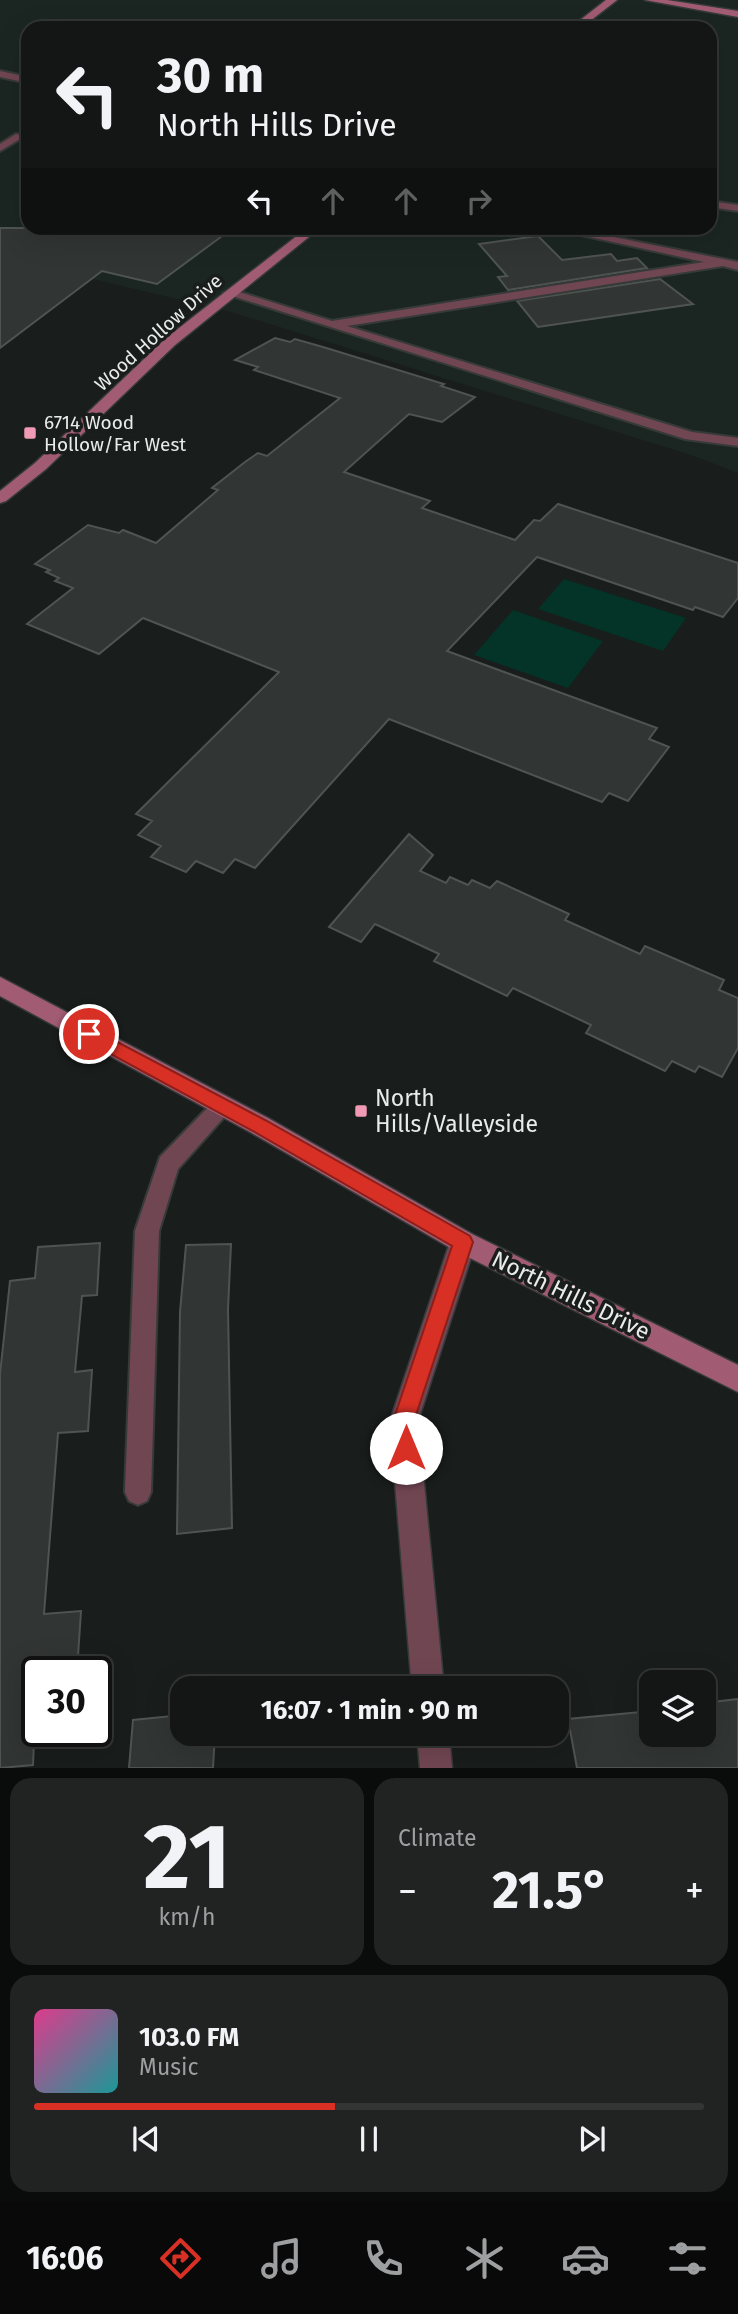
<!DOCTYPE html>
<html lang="en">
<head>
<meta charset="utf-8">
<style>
	body { margin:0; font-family:"Fira Sans",sans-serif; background:#202322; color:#f1f3f6; height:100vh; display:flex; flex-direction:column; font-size:26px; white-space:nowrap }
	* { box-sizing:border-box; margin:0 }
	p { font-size:23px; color:#9d9fa0 }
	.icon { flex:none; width:38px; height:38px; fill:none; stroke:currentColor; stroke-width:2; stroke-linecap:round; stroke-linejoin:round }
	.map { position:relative; height:1768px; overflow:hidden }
	.sheet { display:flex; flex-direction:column; gap:10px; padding:10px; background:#0a0c0c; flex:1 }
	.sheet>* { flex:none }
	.guide { position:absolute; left:21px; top:21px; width:696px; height:214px; border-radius:21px; box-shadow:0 7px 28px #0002,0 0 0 2px #323534; background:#131615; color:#f1f3f6; overflow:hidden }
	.fabs { position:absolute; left:639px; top:1670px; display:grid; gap:14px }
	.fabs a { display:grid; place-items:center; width:77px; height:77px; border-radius:14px; background:#131615; box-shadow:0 7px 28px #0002,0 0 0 2px #323534; font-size:35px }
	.speed { position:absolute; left:21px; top:1656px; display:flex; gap:14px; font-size:35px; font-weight:700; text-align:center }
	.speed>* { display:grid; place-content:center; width:91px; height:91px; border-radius:50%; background:#131615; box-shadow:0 7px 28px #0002,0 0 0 2px #323534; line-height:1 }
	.speed .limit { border:4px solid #111; border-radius:10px; background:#fff; color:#111 }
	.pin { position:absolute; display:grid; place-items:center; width:60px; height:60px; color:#fff; margin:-30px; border:4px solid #fff; border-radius:50%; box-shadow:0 2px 7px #0007 }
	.me { position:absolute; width:77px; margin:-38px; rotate:0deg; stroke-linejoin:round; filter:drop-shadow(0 0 5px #0008) }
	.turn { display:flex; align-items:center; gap:24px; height:147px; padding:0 21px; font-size:32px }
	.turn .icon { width:91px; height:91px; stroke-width:2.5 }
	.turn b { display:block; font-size:49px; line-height:60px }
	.lanes { display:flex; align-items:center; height:66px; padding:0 21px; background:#0003; justify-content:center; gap:35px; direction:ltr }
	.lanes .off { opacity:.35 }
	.big { font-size:52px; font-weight:700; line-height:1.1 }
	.sheet .card { flex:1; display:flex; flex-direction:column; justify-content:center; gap:10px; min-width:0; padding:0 24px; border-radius:21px; background:#202322 }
	.sheet .dial { align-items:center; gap:0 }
	.dial b { font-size:91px; line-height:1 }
	.song { display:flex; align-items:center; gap:21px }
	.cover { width:84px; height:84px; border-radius:10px; background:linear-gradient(135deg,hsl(330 70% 55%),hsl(180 70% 35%)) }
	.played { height:7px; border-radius:4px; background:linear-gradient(90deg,#d93025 45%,#323534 45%) }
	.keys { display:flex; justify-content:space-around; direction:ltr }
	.heat { display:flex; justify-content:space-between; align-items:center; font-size:38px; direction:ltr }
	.sheet .tiles { flex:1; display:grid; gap:10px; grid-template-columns:1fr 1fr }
	.card:last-child { grid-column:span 2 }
	.trip { position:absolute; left:170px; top:1676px; width:399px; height:70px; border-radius:21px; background:#131615; box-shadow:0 7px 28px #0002,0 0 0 2px #323534; font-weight:700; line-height:70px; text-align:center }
	.dock { display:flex; height:112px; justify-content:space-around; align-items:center; background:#080908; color:#9d9fa0 }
	.dock .icon { width:49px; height:49px }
	.dock .selected { color:#d93025 }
	.dock b { font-size:32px; color:#f1f3f6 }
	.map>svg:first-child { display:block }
	.built { fill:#1b2622; fill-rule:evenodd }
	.green { fill:#043327 }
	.building { fill:#313534; stroke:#4f5452; stroke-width:2 }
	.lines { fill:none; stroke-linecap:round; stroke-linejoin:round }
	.lane-casing { stroke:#363a39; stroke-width:4 }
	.street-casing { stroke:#363a39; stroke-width:3 }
	.secondary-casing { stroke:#363a39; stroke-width:3 }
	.lane { fill:#714653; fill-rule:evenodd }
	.street { fill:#714653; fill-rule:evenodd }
	.secondary { fill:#a15c73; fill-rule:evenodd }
	.route { fill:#d93025; stroke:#8d1f18; stroke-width:2 }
	.poi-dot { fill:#f09ab5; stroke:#191d1c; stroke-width:2.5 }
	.labels { text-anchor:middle; stroke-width:7; stroke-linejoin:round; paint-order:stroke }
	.far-street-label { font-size:19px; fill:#e9eceb; stroke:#191d1c }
	.far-poi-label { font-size:19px; fill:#e9eceb; stroke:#191d1c; text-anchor:start }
	.poi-label { font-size:23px; fill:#e9eceb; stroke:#191d1c; text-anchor:start }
	.street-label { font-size:23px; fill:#e9eceb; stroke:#191d1c }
</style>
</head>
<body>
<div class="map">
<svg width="738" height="1768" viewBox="0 0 738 1768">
	<rect width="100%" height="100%" fill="#191d1c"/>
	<path class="built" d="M0,0H738V473L694,456L228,311L0,257ZM28,28H710V228H28Z"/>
	<g class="green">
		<polygon points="564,579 686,618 663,651 538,609"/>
		<polygon points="513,610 603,641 568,688 474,655"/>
	</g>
	<g class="building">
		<polygon points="0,228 233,228 157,284 102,271 0,348"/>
		<polygon points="538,236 562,260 611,254 617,261 637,258 647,268 508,290 498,277 507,276 479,244"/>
		<polygon points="660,279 693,304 538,327 517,301"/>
		<polygon points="275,338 290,342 295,339 323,347 444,384 441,386 475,397 442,422 409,414 344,472 430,501 422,508 515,540 534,520 540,521 558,504 738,563 738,598 723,617 695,607 693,610 537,557 447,651 657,728 649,739 669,747 628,801 609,793 602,802 389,719 255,868 235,859 223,873 196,861 186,872 151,857 161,846 138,835 152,821 136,814 279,672 143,618 99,654 27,624 73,588 55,581 59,578 46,572 50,570 35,564 88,525 119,533 123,530 156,543 218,490 212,488 245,462 258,453 267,456 340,398 254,370 258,367 235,360"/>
		<polygon points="409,834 433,855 420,871 446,883 450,877 468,885 472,880 490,888 497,881 569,914 565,920 640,954 645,946 724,980 719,990 738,998 738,1048 722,1077 699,1066 695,1072 672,1061 665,1071 586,1033 591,1025 513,988 507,996 434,961 439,954 375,924 361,942 329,927"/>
		<polygon points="100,1243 97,1295 82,1296 75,1372 92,1370 88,1431 58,1433 44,1614 81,1611 77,1671 37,1671 33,1765 0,1768 0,1374 10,1281 35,1278 38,1247"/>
		<polygon points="231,1244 228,1309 232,1528 177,1534 180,1312 186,1245"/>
		<polygon points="738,1699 738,1768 577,1768 568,1719 651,1711 651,1734 704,1734 704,1703"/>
		<polygon points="182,1715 182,1734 215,1734 213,1768 129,1768 133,1720"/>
	</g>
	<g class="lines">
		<defs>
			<g id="lane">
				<polygon points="0,71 28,77 28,83 0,77"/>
				<polygon points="16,134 25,136 0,151 0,144"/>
				<polygon points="710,201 738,205 738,211 710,207"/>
				<polygon points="549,228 569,228 738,262 738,270 723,266 347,326 692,432 738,438 738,446 685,439 223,293 233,290 332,321 704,262"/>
				<polygon points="223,1097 231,1100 234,1106 178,1169 159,1231 151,1492 147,1501 138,1505 129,1501 125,1492 135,1231 160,1157 215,1100"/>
			</g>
			<g id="street">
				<polygon points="463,1230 472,1234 476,1242 418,1421 444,1689 412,1689 390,1421 450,1242 454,1234"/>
				<polygon points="417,1734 449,1734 452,1768 420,1768"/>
			</g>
			<g id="secondary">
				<polygon points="606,0 617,0 581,28 570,28"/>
				<polygon points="645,0 667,0 738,11 738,17"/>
				<polygon points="307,228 320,228 175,345 46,469 6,501 0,503 0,491 35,463 165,339"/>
				<polygon points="0,977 268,1118 472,1234 738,1365 738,1392 454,1250 250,1132 0,996"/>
			</g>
		</defs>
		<use href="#lane" class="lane-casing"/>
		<use href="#street" class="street-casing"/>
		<use href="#secondary" class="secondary-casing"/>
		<use href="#lane" class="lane"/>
		<use href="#street" class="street"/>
		<use href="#secondary" class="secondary"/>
	</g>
	<polygon class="route" points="89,1027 265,1120 470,1236 473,1242 414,1421 417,1448 414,1456 406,1459 399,1456 393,1421 452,1246 253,1131 83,1039 81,1034 83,1029"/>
	<g class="poi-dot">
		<rect x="23" y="426" width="14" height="14" rx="3.5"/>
		<rect x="354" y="1104" width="14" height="14" rx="3.5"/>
	</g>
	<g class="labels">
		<g class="far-street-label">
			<text transform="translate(158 332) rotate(-42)" y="7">Wood Hollow Drive</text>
		</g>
		<g class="far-poi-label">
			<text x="44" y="429">6714 Wood<tspan x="44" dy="22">Hollow/Far West</tspan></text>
		</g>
		<g class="poi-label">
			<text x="375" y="1106">North<tspan x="375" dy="26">Hills/Valleyside</tspan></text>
		</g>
		<g class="street-label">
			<text transform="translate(571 1295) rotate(26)" y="8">North Hills Drive</text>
		</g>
	</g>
</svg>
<div class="fabs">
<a><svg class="icon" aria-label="layers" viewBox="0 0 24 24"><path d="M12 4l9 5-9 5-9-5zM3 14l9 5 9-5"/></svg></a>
</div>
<div class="speed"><div class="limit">30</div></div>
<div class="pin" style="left:89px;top:1034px;background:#d93025"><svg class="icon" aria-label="arrive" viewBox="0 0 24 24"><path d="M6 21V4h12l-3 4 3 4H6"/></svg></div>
<svg class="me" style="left:406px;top:1448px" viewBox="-20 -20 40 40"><circle r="19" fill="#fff"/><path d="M0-13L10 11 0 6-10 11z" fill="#d93025"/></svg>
<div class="trip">16:07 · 1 min · 90 m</div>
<div class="guide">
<div class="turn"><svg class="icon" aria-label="left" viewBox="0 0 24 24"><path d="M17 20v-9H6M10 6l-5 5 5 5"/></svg><div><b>30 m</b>North Hills Drive</div></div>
<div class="lanes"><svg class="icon" aria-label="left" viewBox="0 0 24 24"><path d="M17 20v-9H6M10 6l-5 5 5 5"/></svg><svg class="icon off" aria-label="ahead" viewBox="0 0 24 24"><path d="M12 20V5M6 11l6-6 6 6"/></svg><svg class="icon off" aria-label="ahead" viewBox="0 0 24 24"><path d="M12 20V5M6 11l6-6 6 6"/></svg><svg class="icon off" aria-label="right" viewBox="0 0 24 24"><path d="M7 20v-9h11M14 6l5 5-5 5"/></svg></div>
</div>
</div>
<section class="sheet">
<div class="tiles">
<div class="card dial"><b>21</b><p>km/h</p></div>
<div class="card"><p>Climate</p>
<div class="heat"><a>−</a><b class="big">21.5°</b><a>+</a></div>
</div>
<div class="card">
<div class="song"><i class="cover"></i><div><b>103.0 FM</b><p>Music</p></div></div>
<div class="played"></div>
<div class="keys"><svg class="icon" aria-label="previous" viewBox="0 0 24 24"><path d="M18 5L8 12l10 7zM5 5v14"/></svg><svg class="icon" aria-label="pause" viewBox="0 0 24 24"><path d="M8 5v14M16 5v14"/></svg><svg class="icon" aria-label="next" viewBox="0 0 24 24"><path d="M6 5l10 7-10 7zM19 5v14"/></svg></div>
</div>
</div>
</section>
<nav class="dock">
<b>16:06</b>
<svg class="icon selected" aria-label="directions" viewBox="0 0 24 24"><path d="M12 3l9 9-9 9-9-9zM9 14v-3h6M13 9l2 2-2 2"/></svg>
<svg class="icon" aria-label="music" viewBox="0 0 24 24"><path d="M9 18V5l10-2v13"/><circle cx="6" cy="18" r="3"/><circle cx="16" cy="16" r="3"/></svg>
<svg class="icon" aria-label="phone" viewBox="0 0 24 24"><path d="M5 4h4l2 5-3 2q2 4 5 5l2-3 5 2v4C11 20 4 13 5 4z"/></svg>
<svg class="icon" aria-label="climate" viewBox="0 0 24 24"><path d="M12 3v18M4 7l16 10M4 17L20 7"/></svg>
<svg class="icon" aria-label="car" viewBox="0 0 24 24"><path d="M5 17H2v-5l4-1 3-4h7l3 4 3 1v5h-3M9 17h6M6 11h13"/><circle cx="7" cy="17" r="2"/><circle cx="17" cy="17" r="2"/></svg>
<svg class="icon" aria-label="filters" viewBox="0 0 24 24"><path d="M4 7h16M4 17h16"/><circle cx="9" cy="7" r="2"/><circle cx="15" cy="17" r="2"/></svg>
</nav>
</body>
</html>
